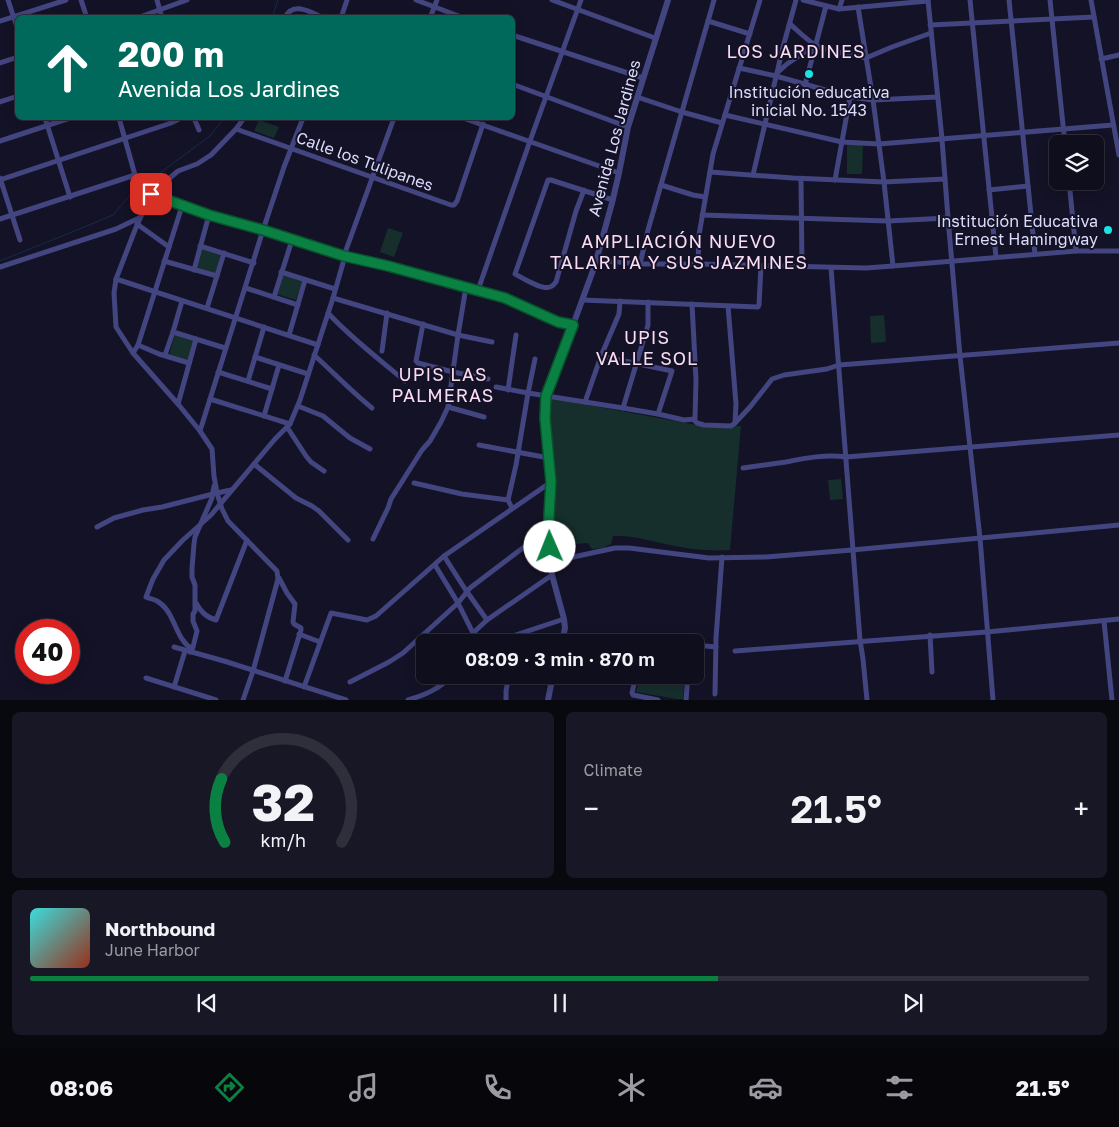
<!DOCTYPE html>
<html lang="en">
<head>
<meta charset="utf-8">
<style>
	body { margin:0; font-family:"Golos Text",sans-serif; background:#181725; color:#f1f3f6; height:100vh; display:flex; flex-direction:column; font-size:19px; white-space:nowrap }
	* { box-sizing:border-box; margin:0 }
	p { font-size:16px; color:#9b9ca3 }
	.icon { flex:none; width:28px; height:28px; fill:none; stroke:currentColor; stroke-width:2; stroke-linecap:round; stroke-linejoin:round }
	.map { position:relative; height:700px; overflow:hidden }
	.details { display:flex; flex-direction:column; gap:12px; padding:12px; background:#08080f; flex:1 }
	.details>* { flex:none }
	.guide { position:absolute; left:15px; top:15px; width:500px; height:105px; border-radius:8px; box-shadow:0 2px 12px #0003,0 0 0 1px #2f2e3b; background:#00695c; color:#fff; overflow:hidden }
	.buttons { position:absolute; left:1049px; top:135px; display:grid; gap:10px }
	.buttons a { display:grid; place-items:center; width:55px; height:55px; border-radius:8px; background:#0f0e1c; box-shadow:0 2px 12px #0003,0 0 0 1px #2f2e3b; font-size:25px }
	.speed { position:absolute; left:15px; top:619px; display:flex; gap:10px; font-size:25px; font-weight:700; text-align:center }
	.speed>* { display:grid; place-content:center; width:65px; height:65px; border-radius:50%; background:#0f0e1c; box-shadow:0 2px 12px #0003,0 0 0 1px #2f2e3b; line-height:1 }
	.speed .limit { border:8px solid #d22; background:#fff; color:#111 }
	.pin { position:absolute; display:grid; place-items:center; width:42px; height:42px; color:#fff; margin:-21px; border-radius:10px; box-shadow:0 2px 8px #0006 }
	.me { position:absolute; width:55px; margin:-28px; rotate:359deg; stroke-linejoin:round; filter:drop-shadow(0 0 4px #0008) }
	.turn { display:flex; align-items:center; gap:18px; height:105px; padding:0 20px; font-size:22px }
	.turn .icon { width:65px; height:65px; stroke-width:2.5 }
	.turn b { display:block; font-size:35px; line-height:42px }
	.big { font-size:38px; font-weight:600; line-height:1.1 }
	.details .tile { flex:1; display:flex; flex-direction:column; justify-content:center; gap:8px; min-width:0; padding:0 18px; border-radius:8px; background:#181725 }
	.details .dial { align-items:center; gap:0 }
	.dial svg { height:130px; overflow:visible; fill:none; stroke:#2f2e3b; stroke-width:7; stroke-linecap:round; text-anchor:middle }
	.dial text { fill:#f1f3f6; stroke:none }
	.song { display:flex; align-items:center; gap:15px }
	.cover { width:60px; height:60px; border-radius:8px; background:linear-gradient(135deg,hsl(180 70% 55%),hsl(10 70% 35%)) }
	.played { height:5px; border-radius:2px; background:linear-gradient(90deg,#0b8043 65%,#2f2e3b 65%) }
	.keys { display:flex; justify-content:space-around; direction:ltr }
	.heat { display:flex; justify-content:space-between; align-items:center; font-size:28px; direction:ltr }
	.details .tiles { flex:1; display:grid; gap:12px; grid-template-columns:1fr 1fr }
	.tile:last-child { grid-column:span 2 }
	.trip { position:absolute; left:416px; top:634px; width:288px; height:50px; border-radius:8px; background:#0f0e1c; box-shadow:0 2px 12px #0003,0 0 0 1px #2f2e3b; font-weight:600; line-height:50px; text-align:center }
	.tab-bar { display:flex; height:80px; justify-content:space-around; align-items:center; background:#06060b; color:#9b9ca3 }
	.tab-bar .icon { width:35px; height:35px }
	.tab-bar .active { color:#0b8043 }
	.tab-bar b { font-size:22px; color:#f1f3f6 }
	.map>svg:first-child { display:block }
	.green { fill:#162f2c }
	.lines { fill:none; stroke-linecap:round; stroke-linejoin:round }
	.stream { stroke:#142c48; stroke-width:1 }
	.minor { stroke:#42457f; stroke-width:5 }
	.tertiary { stroke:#42457f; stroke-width:6 }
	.route-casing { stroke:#07532c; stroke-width:12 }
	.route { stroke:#0b8043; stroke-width:9 }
	.poi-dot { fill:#1ce2e6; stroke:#141226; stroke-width:2 }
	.labels { text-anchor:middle; stroke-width:4; stroke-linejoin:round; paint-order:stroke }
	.poi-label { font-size:16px; fill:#dcdbfb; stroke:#141226 }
	.street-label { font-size:16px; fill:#dcdbfb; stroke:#141226 }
	.neighbourhood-label { font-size:18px; letter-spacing:1px; fill:#fbddf3; stroke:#141226 }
</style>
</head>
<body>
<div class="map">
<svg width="1119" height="700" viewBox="0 0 1119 700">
	<rect width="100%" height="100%" fill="#141226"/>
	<g class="green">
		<polygon points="259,120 279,127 274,138 254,131"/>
		<polygon points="847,145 863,145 862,174 847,174"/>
		<polygon points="388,228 403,233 394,257 380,252"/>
		<polygon points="202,248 221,253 216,274 196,267"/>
		<polygon points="282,275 302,281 296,300 276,294"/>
		<polygon points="884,315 886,342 871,343 870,316"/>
		<polygon points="175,335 194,341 188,361 169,355"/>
		<path d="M550,398L697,425L741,426L730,550C711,551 695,550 675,546C654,542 635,535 613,536L611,544L603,548L592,549L588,543L576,544L560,556L553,557V527L555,474L548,427V413Z"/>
		<polygon points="841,479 843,499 830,500 828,480"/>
		<polygon points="640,675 685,675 683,699 677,699 636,692"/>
	</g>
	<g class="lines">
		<g class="stream">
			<polyline points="272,18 278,0"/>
			<polyline points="145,184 210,136 224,118"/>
			<polyline points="0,261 77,230 113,215 132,193 142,187"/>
		</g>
		<g class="minor">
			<polyline points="8,0 18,30"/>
			<polyline points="81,0 87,18"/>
			<polyline points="157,0 162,18"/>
			<polyline points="416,0 464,18"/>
			<polyline points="552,0 655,38"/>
			<polyline points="803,0 839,9 928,1"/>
			<polyline points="928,0 942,139 948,218 960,356 980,538 993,700"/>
			<polyline points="970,0 996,257"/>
			<polyline points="1009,0 1035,254"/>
			<polyline points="1050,0 1065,144"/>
			<polyline points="1091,0 1119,155"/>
			<polyline points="858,7 873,100 884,182 893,266"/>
			<polyline points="839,9 842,0"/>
			<polyline points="137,18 187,0"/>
			<path d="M285,18C292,0 312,13 324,18"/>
			<polyline points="341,18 347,0"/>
			<polyline points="430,18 437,0"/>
			<polyline points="0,21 66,0"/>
			<polyline points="708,21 750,34"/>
			<path d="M790,24C798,31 806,39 815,45C828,51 848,54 862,57L866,58L892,47L931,33"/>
			<polyline points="930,25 1094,17"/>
			<polyline points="512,35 643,78"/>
			<polyline points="1101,59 1119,55"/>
			<polyline points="0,63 18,57"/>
			<polyline points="739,68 776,76 850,97 873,100 937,97"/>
			<polyline points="777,73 787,64 815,45"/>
			<polyline points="512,84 628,127"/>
			<polyline points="805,85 826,6"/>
			<polyline points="637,97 682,112 722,123"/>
			<polyline points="0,102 18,96"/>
			<polyline points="725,115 842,142 879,144 1113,125"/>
			<polyline points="45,118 70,197"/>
			<polyline points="119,118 135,175 151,194"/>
			<polyline points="194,118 199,130"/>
			<polyline points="244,118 236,129 211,155 197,164 178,171 151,194 135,230 116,279 318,345"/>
			<polyline points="463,118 619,173"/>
			<polyline points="236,129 451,205 454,205 457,201 483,124"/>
			<polyline points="0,141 70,118"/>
			<polyline points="710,172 793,178 884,182 945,179"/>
			<polyline points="753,175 783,47 796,0"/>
			<polyline points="0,178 20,240"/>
			<polyline points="801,179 802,267"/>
			<polyline points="0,180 171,123 181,118"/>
			<polyline points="835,180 850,97"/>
			<polyline points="1069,181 1076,251"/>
			<polyline points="661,185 693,195 705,197"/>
			<path d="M584,190L576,211L556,282C554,284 553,286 550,287C541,290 523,278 515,274L548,180H551L613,200"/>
			<polyline points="989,190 1028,186"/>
			<polyline points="151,194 209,215 263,230 345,256 388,266 505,298 558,322 573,325"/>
			<polyline points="702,215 888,221 948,218"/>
			<polyline points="0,219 135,175"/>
			<polyline points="137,224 169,247"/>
			<polyline points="200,246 254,263"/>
			<polyline points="346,250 394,118"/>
			<polyline points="596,260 640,264 698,264 866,268 893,266 1076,251 1119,251"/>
			<polyline points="164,261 217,276"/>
			<polyline points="640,264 648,230 714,0"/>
			<polyline points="698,264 699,235 713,154 760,0"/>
			<polyline points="0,267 116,229 139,218"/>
			<polyline points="831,268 860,640 863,659 867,700"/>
			<polyline points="194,270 209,215"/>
			<polyline points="281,272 335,289"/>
			<polyline points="116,279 114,293 116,327 133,353 178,404 200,431 212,449 214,476 217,493 222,509 228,521 273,567 277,571 278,579 253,671 243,700"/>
			<polyline points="246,288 298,305"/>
			<polyline points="478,290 530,141 581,0"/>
			<polyline points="274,297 292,240"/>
			<polyline points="333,298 458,335 492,342"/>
			<polyline points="582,300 758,307 759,305 761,266"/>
			<polyline points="182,301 173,332 225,348"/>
			<polyline points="207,308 224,253"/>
			<path d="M328,313C351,338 379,359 405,381"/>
			<polyline points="423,324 416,361 418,363 453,372 488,379"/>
			<polyline points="289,335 305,280"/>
			<polyline points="138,345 159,354 189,363"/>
			<polyline points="382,351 387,313"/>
			<polyline points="133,353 138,345 182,206"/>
			<polyline points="165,355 173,332"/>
			<path d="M314,355C334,373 352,392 372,408"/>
			<polyline points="255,357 308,374"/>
			<polyline points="218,372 272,389"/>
			<polyline points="248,381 264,327"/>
			<polyline points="496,387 528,393 623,408 658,414 672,371 601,356"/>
			<polyline points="508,390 516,335"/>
			<polyline points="210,399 290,424"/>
			<polyline points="585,402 601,356 619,314 620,301"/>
			<polyline points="178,404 196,339"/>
			<polyline points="298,406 323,416 350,438 370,449"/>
			<polyline points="448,407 484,417"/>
			<polyline points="623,408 648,325 648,302"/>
			<polyline points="658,414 684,420 695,419 696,380 692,304"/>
			<polyline points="264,416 279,365"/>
			<polyline points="694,420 697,423 704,425 731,426 735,423 736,404 728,306"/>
			<polyline points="735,423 750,407 772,379 784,375 827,369 839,365 1119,343"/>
			<polyline points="287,427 306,456 311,462 324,471"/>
			<polyline points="200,431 263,230 284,167 303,118"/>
			<polyline points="479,445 549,458"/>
			<polyline points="254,464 296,498 312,506 319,511 348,540"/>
			<path d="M743,468C757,466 772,464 786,462C806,458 826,454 846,457L1119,435"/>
			<polyline points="414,483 462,494 508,500"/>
			<polyline points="512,508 508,500 516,465 528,393 535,359"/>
			<polyline points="97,527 114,518 143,510 162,507 217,493 231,490"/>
			<polyline points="373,539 388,508 391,499 422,450 430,441 441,422 448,407 458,335 466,287"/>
			<polyline points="444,556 465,589 487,620"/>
			<polyline points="550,562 615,548 629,548 709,558 766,557 852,550 1119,525"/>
			<polyline points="435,565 458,603 477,641 480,642"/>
			<polyline points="279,578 287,593 295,604 293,622 294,624 301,628 301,630 285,681"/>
			<path d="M196,603C201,612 206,617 216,620L247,540"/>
			<polyline points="1104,621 1112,700"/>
			<polyline points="473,633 487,620 552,575"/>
			<polyline points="299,634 320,642"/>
			<polyline points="930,635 932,672"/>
			<polyline points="488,642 501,640 564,619"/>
			<polyline points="695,645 716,647"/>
			<polyline points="174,647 224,661 346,700"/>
			<path d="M192,649C174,638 176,612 157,601C154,599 150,599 146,597L153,579L164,560L183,540L211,515L275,439L290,424L300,400L333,298L345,256"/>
			<polyline points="735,651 987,632 1119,619"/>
			<polyline points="190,652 193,647 197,631 193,621 193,614 195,611 195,585 192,577 192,568 194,544 195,537 212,498 214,486"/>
			<polyline points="636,675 632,693 633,695 658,700"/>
			<polyline points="146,678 216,700"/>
			<polyline points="350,682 389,662 403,653 458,603 470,588 540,535 548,533"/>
			<polyline points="174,687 185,651"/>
			<polyline points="304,687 331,613 367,620 376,616 444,556 551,482"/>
			<polyline points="715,694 716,638 722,557"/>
			<path d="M408,700C424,695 441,689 451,675"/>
			<polyline points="506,700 506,691 509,675"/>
			<polyline points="686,700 688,675"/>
		</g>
		<g class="tertiary">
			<polyline points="562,642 565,628 564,619 552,575 548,533 551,482 545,418 547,396 595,265 612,203 619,173 628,127 668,0"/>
			<polyline points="548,700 553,675"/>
		</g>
	</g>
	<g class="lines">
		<defs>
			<polyline id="route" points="151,194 209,215 263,230 344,256 388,266 505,298 558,322 573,325 546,396 545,418 551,482 548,533 550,547"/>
		</defs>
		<use href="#route" class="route-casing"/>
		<use href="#route" class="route"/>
	</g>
	<g class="poi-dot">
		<circle cx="809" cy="74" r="5"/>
		<circle cx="1108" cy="230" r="5"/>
	</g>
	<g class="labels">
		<g class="poi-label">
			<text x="809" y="98">Institución educativa<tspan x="809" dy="18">inicial No. 1543</tspan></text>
			<text x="1098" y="227" text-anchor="end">Institución Educativa<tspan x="1098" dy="18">Ernest Hamingway</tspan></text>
		</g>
		<g class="street-label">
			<text transform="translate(614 138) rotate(-75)" y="6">Avenida Los Jardines</text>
			<text transform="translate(365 161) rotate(20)" y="6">Calle los Tulipanes</text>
		</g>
		<g class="neighbourhood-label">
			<text x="796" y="58">LOS JARDINES</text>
			<text x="679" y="248">AMPLIACIÓN NUEVO<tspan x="679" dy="21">TALARITA Y SUS JAZMINES</tspan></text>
			<text x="647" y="344">UPIS<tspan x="647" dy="21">VALLE SOL</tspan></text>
			<text x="443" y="381">UPIS LAS<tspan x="443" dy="21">PALMERAS</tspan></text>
		</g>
	</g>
</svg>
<div class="buttons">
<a><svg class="icon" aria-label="layers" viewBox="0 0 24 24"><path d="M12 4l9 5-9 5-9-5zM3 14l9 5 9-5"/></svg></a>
</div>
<div class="speed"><div class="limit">40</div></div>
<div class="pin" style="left:151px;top:194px;background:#d93025"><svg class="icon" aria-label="arrive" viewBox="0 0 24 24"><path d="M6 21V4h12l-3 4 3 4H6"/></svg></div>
<svg class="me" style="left:550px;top:547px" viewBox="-20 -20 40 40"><circle r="19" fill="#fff"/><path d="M0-13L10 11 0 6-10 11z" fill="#0b8043"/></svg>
<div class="trip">08:09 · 3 min · 870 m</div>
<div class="guide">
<div class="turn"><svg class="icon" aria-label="ahead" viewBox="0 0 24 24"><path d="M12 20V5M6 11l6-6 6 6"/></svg><div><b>200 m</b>Avenida Los Jardines</div></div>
</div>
</div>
<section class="details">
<div class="tiles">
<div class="tile dial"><svg viewBox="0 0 100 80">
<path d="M14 69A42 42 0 1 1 86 69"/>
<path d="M14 69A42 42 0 0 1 12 30" stroke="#0b8043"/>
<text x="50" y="56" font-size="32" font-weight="700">32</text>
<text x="50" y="72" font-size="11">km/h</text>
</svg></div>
<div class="tile"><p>Climate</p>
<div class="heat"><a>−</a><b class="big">21.5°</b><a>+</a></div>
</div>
<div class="tile">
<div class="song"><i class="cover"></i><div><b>Northbound</b><p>June Harbor</p></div></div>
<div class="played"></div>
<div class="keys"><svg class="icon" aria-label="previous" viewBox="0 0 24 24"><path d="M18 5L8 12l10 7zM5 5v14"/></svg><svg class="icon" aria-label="pause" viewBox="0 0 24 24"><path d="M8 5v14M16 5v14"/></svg><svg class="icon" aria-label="next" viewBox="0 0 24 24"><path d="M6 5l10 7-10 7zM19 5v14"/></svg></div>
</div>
</div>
</section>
<nav class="tab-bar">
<b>08:06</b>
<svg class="icon active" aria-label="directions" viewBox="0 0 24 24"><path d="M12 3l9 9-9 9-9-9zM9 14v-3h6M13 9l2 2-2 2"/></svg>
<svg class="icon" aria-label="music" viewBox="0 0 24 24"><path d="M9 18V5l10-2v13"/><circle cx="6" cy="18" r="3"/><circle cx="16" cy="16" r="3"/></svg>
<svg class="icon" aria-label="phone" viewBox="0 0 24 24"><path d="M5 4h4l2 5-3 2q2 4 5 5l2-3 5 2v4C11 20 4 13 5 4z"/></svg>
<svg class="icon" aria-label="climate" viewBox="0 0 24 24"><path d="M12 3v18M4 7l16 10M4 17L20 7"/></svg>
<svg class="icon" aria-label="car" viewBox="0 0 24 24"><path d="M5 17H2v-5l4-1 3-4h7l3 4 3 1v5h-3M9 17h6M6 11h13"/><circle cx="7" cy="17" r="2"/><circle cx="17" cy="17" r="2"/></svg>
<svg class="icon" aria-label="filters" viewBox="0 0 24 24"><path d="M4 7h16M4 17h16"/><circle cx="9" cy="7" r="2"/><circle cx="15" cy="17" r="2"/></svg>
<b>21.5°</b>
</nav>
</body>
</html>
